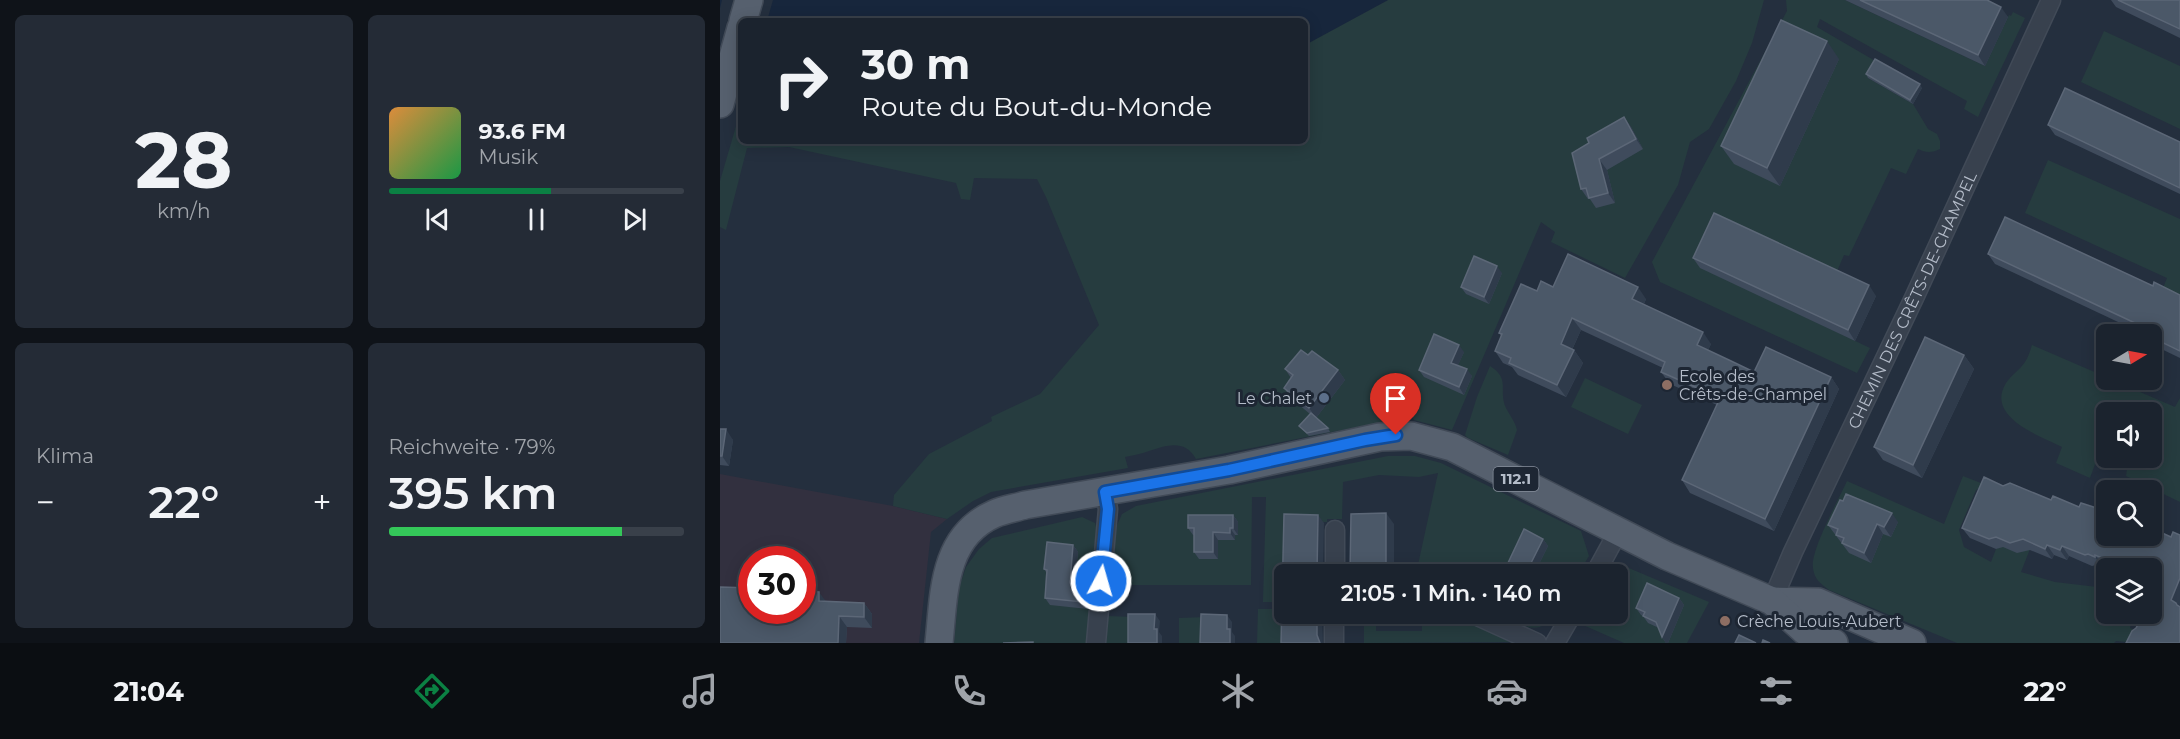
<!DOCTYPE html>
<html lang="de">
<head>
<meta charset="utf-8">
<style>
	body { margin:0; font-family:Montserrat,sans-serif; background:#242b36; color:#f1f3f6; height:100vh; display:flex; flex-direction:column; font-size:22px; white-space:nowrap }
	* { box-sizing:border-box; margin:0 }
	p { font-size:20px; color:#a0a4aa }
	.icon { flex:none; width:33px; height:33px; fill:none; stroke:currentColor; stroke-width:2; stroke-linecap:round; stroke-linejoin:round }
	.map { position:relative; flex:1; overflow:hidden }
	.panel { display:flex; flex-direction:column; gap:15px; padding:15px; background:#0f1319; width:720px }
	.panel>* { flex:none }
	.banner { position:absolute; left:18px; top:18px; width:570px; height:126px; border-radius:9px; box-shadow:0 3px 15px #0003,0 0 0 2px #39404a; background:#1b232e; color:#f1f3f6; overflow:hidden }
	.needle { width:39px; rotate:80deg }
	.controls { position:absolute; left:1376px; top:324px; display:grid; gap:12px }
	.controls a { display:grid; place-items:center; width:66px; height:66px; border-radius:9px; background:#1b232e; box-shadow:0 3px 15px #0003,0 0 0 2px #39404a; font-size:30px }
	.speed { position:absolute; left:18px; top:546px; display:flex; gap:12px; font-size:30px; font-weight:700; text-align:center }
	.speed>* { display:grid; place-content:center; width:78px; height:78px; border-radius:50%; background:#1b232e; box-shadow:0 3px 15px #0003,0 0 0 2px #39404a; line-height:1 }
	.speed .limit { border:9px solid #d22; background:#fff; color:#111 }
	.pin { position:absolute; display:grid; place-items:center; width:51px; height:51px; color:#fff; margin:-62px -26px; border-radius:50% 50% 50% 0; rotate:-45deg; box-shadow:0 0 6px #0007 }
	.pin .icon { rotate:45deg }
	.me { position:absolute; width:66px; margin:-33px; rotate:6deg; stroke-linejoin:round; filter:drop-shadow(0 0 4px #0008) }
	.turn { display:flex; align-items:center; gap:21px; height:126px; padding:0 24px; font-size:27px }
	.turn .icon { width:78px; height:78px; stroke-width:2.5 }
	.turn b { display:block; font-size:42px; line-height:51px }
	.big { font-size:45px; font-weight:600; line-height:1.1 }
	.panel .card { flex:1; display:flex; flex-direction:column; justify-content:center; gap:9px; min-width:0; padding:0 21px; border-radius:9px; background:#242b36 }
	.panel .dial { align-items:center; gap:0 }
	.dial b { font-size:78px; line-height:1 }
	.song { display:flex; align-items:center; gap:18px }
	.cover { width:72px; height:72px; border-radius:9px; background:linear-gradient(135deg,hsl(30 70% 55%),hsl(140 70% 35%)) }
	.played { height:6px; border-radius:3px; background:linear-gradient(90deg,#0b8043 55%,#39404a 55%) }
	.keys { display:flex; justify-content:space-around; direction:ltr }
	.heat { display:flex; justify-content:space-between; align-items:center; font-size:33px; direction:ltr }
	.charge { height:9px; border-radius:4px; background:linear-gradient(90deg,#34c759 79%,#39404a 0) }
	.panel .tiles { flex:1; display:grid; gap:15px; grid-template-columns:repeat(2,1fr) }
	.trip { position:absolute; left:554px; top:564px; width:354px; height:60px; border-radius:9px; background:#1b232e; box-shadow:0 3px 15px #0003,0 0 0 2px #39404a; font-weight:600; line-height:60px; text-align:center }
	.menu { display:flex; height:96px; justify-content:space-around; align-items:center; background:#0b0e12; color:#a0a4aa }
	.menu .icon { width:42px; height:42px }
	.menu .selected { color:#0b8043 }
	.menu b { font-size:27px; color:#f1f3f6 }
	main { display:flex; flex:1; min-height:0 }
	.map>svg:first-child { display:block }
	.medical { fill:#32303f; fill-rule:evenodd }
	.green { fill:#263c3f }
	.water { fill:#17263c }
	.pier { fill:#242f3e }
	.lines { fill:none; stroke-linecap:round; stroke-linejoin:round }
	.minor-casing { stroke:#414a57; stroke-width:21 }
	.primary-casing { stroke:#414a57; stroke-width:30 }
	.minor { stroke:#38414e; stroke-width:18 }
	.primary { stroke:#56606e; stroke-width:27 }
	.wall { fill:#3f4b5c }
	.shaded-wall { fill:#2f3b4b }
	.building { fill:#4b5868; stroke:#5c6777; stroke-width:1.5 }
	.route-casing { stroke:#114b97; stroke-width:15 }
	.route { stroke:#1a73e8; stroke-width:10 }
	.education-dot { fill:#8d6e63; stroke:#1d2633; stroke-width:2 }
	.service-dot { fill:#5c6f8a; stroke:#1d2633; stroke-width:2 }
	.labels { text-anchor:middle; stroke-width:6; stroke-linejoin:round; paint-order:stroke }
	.shield { fill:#1d2633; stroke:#878f9c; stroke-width:1.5 }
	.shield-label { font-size:15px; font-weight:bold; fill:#b4bcc9 }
	.street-label { font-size:16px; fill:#b4bcc9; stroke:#1d2633 }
	.poi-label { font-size:16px; fill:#b4bcc9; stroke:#1d2633; text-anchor:start }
</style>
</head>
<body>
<main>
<section class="panel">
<div class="tiles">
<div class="card dial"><b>28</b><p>km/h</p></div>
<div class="card">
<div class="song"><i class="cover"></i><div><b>93.6 FM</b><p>Musik</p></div></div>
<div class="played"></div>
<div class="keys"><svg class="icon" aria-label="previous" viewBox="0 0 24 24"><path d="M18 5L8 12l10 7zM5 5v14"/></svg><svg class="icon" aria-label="pause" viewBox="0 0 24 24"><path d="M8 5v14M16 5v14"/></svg><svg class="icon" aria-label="next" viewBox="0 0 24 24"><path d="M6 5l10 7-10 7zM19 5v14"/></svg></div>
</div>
<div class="card"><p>Klima</p>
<div class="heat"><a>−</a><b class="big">22°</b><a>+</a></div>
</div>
<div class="card"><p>Reichweite · 79%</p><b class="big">395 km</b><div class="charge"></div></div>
</div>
</section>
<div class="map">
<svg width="1460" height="643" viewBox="0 0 1460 643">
	<rect width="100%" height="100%" fill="#242f3e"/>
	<path class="medical" d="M0,474L173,506L227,519L211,532L199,643H0ZM32,560H82V610H32Z"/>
	<g class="green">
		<path d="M668,0H1044L1032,43L1016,81L989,129L970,142L958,185L905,278L831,242L835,232L821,222L732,430L694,420L685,404L670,412L673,420L476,459C465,439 447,445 429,451C421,454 413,455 405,457L408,468L271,492L253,501L227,519L173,506L174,495L209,454L272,421L271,417L320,394L379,325L326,197L317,179L254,178L250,200L241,199L236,183L69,147L27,148L6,230L0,227V181L21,109V141H585V45Z"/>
		<path d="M1066,0H1125L1265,66L1289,15L1291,16L1293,12L1305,18L1258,117L1244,109L1247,101L1100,19L1097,27L1157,62L1148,78L1193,104L1208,129L1217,134L1220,141V149C1212,153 1206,153 1198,149L1186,174L1171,168L1129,256L1124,255L1115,276L980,267L1150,348L1137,373L940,282L932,262L1067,11Z"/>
		<polygon points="1384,31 1460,66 1460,129 1361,82"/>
		<polygon points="1328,160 1460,219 1460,302 1441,293 1447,278 1305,213"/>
		<path d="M1312,345L1386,377V380H1392L1455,407L1460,398V502L1406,476L1407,469L1387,458H1431V412H1386V457L1379,453L1370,478L1336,463L1342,447C1320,436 1265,417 1286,383C1291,375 1300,370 1305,362C1308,358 1310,351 1312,345Z"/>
		<path d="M770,366C791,379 778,390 786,408C790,416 795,421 797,430L788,455L748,438L745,435L757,397Z"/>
		<polygon points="865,378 922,405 908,434 851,407"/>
		<polygon points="668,456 695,456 721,463 861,531 869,556 858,574 696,574 718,473 699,477 659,475 623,482 622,519 607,519 607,522 569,522 564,574 564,602 543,602 546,497 532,497 531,585 390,585 394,532 402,514 416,506"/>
		<path d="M1243,476L1266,485L1256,490L1239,530L1244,547L1271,562L1276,549L1281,546L1310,549L1301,572L1335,582L1386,588V614H1414L1410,628L1427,635L1418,643L1396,641L1394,643H1237L1109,590C1101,584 1094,579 1093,568C1090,551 1119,499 1127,481L1224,524Z"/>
		<polygon points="362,517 375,523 377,530 367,643 234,643 239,588 246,567 259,549 272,538"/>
		<polygon points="897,563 989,602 967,643 904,643 854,621 859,614 897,614 897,574 882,574 889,566"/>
		<polygon points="538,609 564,609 566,643 537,643"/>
		<path d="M779,614H835C819,639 800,624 779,614Z"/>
		<polygon points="388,616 413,617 417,643 386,643"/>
		<polygon points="486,617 489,643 459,643 459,618"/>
		<polygon points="646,617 656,617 656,631 702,631 702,621 749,622 790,642 644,643 644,621"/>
	</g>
	<polygon class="water" points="0,0 668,0 585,45 585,21 21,21 0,78"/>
	<polygon class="pier" points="2,0 53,0 47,21 21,21 21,81 0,81 0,8"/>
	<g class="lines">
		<defs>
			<g id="minor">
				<polyline points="615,574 615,530"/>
				<polyline points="875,574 898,532"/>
				<path id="s1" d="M1052,601L1073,552L1194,298L1331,0"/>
				<polyline points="753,614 817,643"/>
				<polyline points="376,643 388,509 385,492"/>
				<polyline points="614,643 614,614"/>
				<polyline points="835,643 852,614"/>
			</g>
			<g id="primary">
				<polyline points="23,21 29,0"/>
				<polyline points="0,104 21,28"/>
				<polyline points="1052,601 1098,602 1192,643"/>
				<path d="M219,643C224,595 222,537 274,514C283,510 295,508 305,505L509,470L660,437L691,436L732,447L947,556L1052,601L1085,631L1114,643"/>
			</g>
		</defs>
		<use href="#minor" class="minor-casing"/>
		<use href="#primary" class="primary-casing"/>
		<use href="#minor" class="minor"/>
		<use href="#primary" class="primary"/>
	</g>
	<g class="wall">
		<polygon points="1125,0 1267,0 1288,17 1265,66"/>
		<polygon points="1391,0 1460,0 1460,38 1396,7"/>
		<polygon points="1119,59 1060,186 1014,164 1001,146"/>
		<polygon points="1146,74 1202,88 1193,104 1148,78"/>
		<polygon points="904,117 911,127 923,149 887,170 895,203 876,208 870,199 868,199 861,189 869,143"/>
		<polygon points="1328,125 1460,142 1460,194 1335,135"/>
		<polygon points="1268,254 1433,286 1460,295 1460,358 1431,344 1431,334 1417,334 1413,329 1275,264"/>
		<polygon points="973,258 1156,296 1135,341 980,268"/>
		<polygon points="782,273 769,304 746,294 741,287"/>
		<polygon points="833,287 926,299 924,304 991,344 988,350 1034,372 1111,377 1119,389 1054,531 970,493 962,480 997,405 950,384 941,372 943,368 861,330 852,350 854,350 863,363 846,397 798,375 792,367 783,363 775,351 781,336 779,333 817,291"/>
		<polygon points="744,352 738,365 752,376 744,395 704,377 699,370"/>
		<polygon points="588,355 618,370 625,380 596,418 608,428 610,432 589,436 579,426 590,414 571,398 564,388 571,378 565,369"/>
		<polygon points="1244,355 1254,369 1202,478 1163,460 1154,447"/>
		<polygon points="0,429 13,440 9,466 0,465"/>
		<polygon points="1283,486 1331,500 1359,507 1431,536 1460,605 1416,628 1423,617 1436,588 1431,586 1431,568 1390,568 1383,565 1382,567 1376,565 1372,566 1349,556 1347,560 1334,555 1332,559 1310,550 1297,553 1283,547 1276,549 1250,538 1242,528"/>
		<polygon points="513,515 518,522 518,535 515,535 515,540 498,540 498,559 479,559 474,552 474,535 473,535 468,528"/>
		<polygon points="1178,522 1171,537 1163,534 1151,563 1129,553 1108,525"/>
		<polygon points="823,539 828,546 814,574 801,574 793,570 788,563"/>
		<polygon points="353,545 358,552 355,583 369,591 368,609 330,605 325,598 326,572 324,569"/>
		<polygon points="959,598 964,605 948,643 946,643 942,637 939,628 928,623 923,616 921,615 916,608"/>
		<polygon points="105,601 144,603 152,614 152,628 127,627 126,643 0,643"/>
	</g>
	<g class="shaded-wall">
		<polygon points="1281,7 1288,17 1265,66 1258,55"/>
		<polygon points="1107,41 1119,59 1060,186 1047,168"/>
		<polygon points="1200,84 1202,88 1193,104 1190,100"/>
		<polygon points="904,117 911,127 923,149 916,139"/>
		<polygon points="879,159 887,170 895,203 888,193"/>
		<polygon points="777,266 782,273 769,304 764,297"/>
		<polygon points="1149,285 1156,296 1135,341 1128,330"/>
		<polygon points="918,287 926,299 921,311 912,299"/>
		<polygon points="852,318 861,330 849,356 841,344"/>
		<polygon points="983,332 991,344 985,357 977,345"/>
		<polygon points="739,345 744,352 736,370 731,363"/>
		<polygon points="854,350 863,363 846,397 837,385"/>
		<polygon points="1244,355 1254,369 1202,478 1193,465"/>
		<polygon points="747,369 752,376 744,395 739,387"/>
		<polygon points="618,370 625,380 596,418 589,408"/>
		<polygon points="1111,377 1119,389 1054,531 1045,519"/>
		<polygon points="6,429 13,440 9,466 2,456"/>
		<polygon points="666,513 674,524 674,574 666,574"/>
		<polygon points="1172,513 1178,522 1171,537 1164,527"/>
		<polygon points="513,515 518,522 518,535 513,528"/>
		<polygon points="598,515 604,523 603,574 597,574"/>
		<polygon points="1157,524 1163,534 1151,563 1144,553"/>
		<polygon points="510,528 515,535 515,540 510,533"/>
		<polygon points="493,532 498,540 498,559 493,552"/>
		<polygon points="823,539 828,546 814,574 807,574 806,573"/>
		<polygon points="353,545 358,552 354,590 350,583"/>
		<polygon points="1327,545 1334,555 1332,559 1325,549"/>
		<polygon points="1342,546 1349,556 1347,560 1340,550"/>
		<polygon points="1375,555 1383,565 1382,567 1375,557"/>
		<polygon points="1460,578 1460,605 1459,607 1451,600"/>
		<polygon points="364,584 369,591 368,609 363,602"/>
		<polygon points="99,592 107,603 99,601"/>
		<polygon points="959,598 964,605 948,643 946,643 942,637"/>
		<polygon points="144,603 152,614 152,628 144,617"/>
		<polygon points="435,614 440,621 439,632 442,636 442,643 437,643 434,629"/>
		<polygon points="597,614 602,614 603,643 600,643 597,635"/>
		<polygon points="507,615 512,622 512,632 515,636 515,643 510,643 507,629"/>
		<polygon points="119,616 127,627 126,643 118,643"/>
	</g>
	<g class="building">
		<polygon points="1140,0 1267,0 1281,7 1258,55"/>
		<polygon points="1398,0 1460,0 1460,29"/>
		<polygon points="1061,20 1107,41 1047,168 1001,146"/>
		<polygon points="1155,59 1200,84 1190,100 1146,74"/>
		<polygon points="1345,88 1460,142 1460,188 1328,125"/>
		<polygon points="904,117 916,139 879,159 888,193 869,198 866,188 861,189 852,153 869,143 867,138"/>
		<polygon points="994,213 1149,285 1128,330 973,258"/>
		<polygon points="1285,217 1433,286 1434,282 1460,295 1460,351 1431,337 1431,334 1425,334 1413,329 1415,323 1268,254"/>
		<polygon points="848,254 918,287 912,299 983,332 977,345 1009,360 1034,372 1046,347 1111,377 1045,519 962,480 1000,398 941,372 945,362 852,318 841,344 854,350 837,385 789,363 791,358 775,351 782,334 779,333 801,284 817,291 821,281 833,287"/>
		<polygon points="754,256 777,266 764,297 741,287"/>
		<polygon points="714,334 739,345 731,363 747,369 739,387 699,370"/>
		<polygon points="1205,337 1244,355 1193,465 1154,447"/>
		<polygon points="581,350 588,355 592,351 618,370 589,408 564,388 573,375 565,369"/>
		<polygon points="591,413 608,428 587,433 579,426"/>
		<polygon points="0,429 6,429 2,456 0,456"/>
		<polygon points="1264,477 1283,486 1290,483 1331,500 1333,496 1359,507 1361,503 1386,511 1386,536 1431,536 1431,528 1451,537 1453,532 1460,535 1460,578 1451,600 1456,603 1457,605 1460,607 1460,643 1406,643 1412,631 1416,628 1425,614 1431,614 1431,599 1438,582 1431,579 1431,568 1407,568 1375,555 1375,557 1368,554 1365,555 1342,546 1340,550 1327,545 1325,549 1303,539 1290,543 1276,537 1269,539 1242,528"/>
		<polygon points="1126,494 1172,513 1164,527 1157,524 1144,553 1122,543 1124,538 1116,535 1118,529 1108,525 1120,500 1123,501"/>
		<polygon points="666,513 666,574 630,574 631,514"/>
		<polygon points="564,514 598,515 597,574 564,574 564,614 597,614 597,635 600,643 561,643"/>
		<polygon points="468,515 513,515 513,528 510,528 510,533 493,532 493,552 474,552 474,528 468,528"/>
		<polygon points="804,529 823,539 806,573 788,563"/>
		<polygon points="327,542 353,545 350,583 364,584 363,602 325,598 327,570 324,569"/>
		<polygon points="927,583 959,598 942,637 936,622 923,616 925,612 916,608"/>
		<polygon points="0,587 32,588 32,610 82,610 82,591 99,592 99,601 144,603 144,617 119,616 118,643 0,643"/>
		<polygon points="408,614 435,614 434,629 437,629 437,643 408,643"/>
		<polygon points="481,614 507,615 507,629 510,629 510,643 480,643"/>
		<polygon points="1019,635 1036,643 1015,643"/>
		<polygon points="1043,640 1050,643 1042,643"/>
		<polygon points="313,642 313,643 283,643"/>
	</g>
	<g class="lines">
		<defs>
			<polyline id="route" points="381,581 388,509 385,492 509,470 645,440 676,435"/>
		</defs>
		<use href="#route" class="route-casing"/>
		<use href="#route" class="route"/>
	</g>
	<g class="education-dot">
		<circle cx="947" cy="385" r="6"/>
		<circle cx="1005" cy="621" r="6"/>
	</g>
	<circle class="service-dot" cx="604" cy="398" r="6"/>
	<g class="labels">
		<rect class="shield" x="773.5" y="467" width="45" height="24" rx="4.5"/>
		<g class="shield-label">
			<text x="796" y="484">112.1</text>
		</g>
		<g class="street-label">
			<text dy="6" stroke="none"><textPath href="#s1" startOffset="332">CHEMIN DES CRÊTS-DE-CHAMPEL</textPath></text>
		</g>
		<g class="poi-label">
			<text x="959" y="382">Ecole des<tspan x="959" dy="18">Crêts-de-Champel</tspan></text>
			<text x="592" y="404" text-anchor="end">Le Chalet</text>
			<text x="1017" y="627">Crèche Louis-Aubert</text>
		</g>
	</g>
</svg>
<div class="controls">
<a><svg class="needle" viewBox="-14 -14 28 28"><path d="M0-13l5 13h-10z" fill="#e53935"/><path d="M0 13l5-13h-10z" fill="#a0a4aa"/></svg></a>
<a><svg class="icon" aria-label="sound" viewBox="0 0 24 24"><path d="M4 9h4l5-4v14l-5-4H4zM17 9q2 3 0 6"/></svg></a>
<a><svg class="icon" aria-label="search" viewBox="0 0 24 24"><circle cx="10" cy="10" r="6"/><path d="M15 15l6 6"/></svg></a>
<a><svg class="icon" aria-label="layers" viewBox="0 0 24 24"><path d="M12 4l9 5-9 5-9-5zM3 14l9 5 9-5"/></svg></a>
</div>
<div class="speed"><div class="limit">30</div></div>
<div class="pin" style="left:676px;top:435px;background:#d93025"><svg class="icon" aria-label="arrive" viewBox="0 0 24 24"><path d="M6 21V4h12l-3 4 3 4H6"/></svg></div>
<svg class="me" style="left:381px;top:581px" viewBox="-20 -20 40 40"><circle r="17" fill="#1a73e8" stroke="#fff" stroke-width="3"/><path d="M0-11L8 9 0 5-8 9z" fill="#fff"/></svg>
<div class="trip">21:05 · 1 Min. · 140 m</div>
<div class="banner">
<div class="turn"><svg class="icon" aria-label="right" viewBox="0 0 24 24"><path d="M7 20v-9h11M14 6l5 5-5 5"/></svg><div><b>30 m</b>Route du Bout-du-Monde</div></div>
</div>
</div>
</main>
<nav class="menu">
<b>21:04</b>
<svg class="icon selected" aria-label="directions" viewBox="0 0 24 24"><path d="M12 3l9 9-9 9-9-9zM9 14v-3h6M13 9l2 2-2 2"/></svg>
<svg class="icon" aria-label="music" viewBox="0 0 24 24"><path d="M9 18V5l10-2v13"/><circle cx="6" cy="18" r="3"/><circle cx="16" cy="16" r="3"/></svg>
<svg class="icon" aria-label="phone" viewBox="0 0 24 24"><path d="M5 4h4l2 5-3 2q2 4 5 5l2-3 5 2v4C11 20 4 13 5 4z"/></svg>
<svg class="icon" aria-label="climate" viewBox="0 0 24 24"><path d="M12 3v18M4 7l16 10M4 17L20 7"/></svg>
<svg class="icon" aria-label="car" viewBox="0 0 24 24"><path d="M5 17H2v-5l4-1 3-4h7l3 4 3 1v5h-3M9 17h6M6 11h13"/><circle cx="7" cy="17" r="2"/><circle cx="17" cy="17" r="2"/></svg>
<svg class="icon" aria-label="filters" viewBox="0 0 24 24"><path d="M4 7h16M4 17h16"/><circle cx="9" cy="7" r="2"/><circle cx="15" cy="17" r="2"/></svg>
<b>22°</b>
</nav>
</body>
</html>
